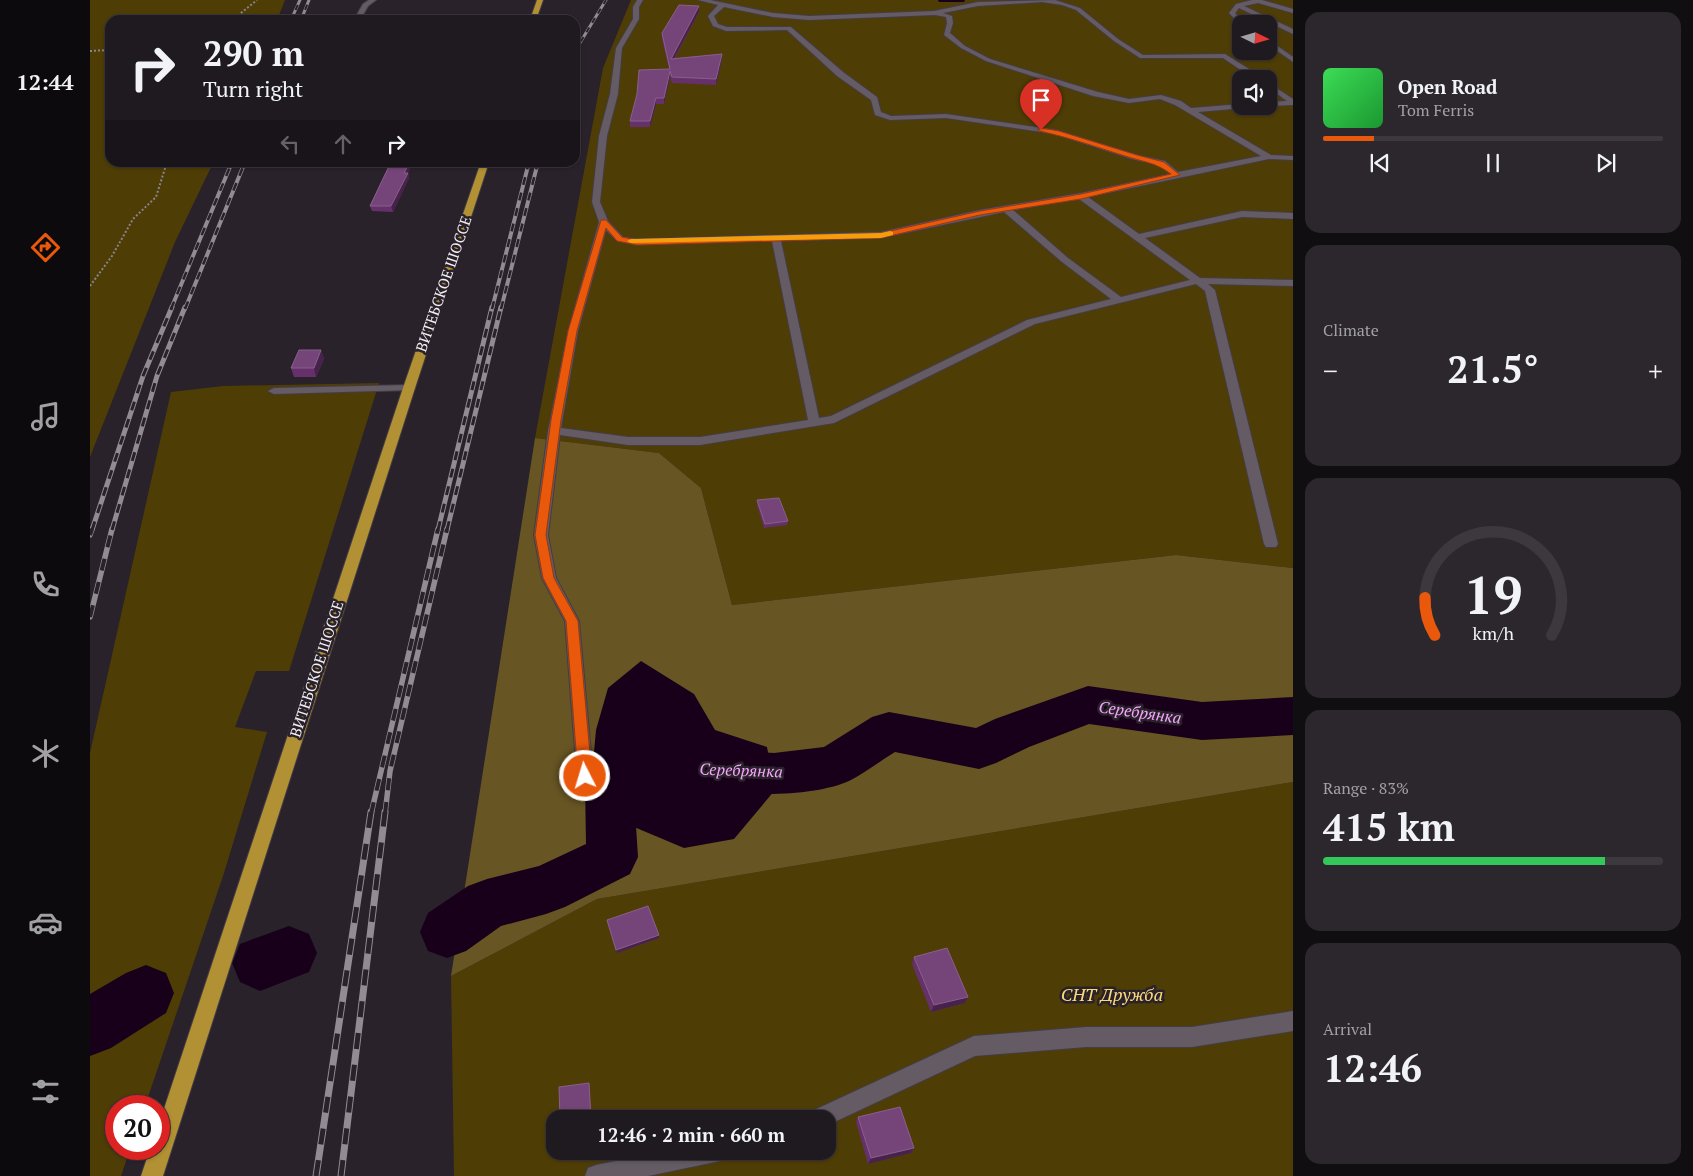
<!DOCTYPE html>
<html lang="en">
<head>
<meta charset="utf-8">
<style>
	body { margin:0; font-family:"PT Serif",serif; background:#2c272d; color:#f1f3f6; height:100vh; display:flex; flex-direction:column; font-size:19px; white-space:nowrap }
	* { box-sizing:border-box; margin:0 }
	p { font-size:16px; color:#a1a1a5 }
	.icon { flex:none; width:28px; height:28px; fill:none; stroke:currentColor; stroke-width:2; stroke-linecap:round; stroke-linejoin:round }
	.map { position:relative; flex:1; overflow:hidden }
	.side { display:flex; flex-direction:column; gap:12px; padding:12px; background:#110e12; width:400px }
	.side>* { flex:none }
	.top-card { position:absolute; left:15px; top:15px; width:475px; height:152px; border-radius:15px; box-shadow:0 1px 4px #0004,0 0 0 1px #3c383e; background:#1f1a20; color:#f1f3f6; overflow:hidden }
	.needle { width:32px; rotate:95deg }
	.buttons { position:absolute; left:1142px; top:15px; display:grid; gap:10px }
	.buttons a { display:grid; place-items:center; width:45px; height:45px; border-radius:10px; background:#1f1a20; box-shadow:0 1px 4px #0004,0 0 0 1px #3c383e; font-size:25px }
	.speed { position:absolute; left:15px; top:1095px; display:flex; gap:10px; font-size:25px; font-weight:700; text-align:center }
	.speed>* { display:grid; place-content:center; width:65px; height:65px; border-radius:50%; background:#1f1a20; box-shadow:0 1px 4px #0004,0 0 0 1px #3c383e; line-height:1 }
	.speed .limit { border:8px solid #d22; background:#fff; color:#111 }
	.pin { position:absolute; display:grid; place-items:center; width:42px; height:42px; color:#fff; margin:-51px -21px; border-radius:50% 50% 50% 0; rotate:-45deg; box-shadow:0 0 5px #0007 }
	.pin .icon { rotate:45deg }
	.me { position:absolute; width:55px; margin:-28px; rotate:355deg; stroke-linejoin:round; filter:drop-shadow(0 0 4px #0008) }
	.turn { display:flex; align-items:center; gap:18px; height:105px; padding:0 15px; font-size:22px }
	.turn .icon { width:65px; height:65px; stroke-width:2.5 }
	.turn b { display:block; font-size:35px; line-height:42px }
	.lanes { display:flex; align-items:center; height:48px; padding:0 15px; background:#0003; justify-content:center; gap:25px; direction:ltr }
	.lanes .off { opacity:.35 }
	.big { font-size:38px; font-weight:700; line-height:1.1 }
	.side .card { flex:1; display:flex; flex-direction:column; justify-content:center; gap:8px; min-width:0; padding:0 18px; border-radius:15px; background:#2c272d }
	.side .dial { align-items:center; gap:0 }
	.dial svg { height:130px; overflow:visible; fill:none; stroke:#3c383e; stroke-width:7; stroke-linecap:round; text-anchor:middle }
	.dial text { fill:#f1f3f6; stroke:none }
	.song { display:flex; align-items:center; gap:15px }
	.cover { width:60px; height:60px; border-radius:8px; background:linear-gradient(135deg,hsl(130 70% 55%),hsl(130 70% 35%)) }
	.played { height:5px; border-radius:2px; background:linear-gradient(90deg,#ea580c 15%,#3c383e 15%) }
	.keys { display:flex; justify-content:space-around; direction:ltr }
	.heat { display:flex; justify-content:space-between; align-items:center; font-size:28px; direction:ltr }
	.charge { height:8px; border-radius:4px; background:linear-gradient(90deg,#34c759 83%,#3c383e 0) }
	.trip { position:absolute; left:456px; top:1110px; width:290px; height:50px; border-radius:15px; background:#1f1a20; box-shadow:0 1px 4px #0004,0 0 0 1px #3c383e; font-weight:700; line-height:50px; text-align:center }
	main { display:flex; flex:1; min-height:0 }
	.dock { display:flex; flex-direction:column; width:90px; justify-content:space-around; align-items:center; background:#0c0a0d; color:#a1a1a5 }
	.dock .icon { width:35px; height:35px }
	.dock .selected { color:#ea580c }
	.dock b { font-size:22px; color:#f1f3f6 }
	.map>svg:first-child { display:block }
	.green { fill:#4f3d06; fill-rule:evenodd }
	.forest { fill:#675523 }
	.water { fill:#18001b }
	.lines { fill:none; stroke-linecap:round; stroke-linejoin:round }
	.stream { stroke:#18001b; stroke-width:4 }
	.river { fill:#18001b; fill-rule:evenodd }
	.service-casing { stroke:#443d44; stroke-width:2 }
	.primary-casing { stroke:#443d44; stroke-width:2 }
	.path { stroke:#8a848b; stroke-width:2; stroke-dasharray:2 2; stroke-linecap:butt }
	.service { fill:#645b64; fill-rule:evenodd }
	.primary { fill:#b19133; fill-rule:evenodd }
	.rail-far4-casing { stroke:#918c92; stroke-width:3 }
	.rail-far3-casing { stroke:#918c92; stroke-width:4 }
	.rail-far2-casing { stroke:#918c92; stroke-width:5 }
	.rail-far1-casing { stroke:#918c92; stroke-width:5.5 }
	.rail-casing { stroke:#918c92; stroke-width:7 }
	.rail-far4 { stroke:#29222a; stroke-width:2; stroke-dasharray:5.5; stroke-linecap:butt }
	.rail-far3 { stroke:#29222a; stroke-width:2.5; stroke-dasharray:8; stroke-linecap:butt }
	.rail-far2 { stroke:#29222a; stroke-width:3; stroke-dasharray:9; stroke-linecap:butt }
	.rail-far1 { stroke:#29222a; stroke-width:4; stroke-dasharray:12; stroke-linecap:butt }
	.rail { stroke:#29222a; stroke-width:5; stroke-dasharray:16; stroke-linecap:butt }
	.wall { fill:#66306b }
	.shaded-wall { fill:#47224b }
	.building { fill:#75457a; stroke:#895f8d }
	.route { fill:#ea580c; stroke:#983908 }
	.slow { fill:#f59e0b }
	.labels { text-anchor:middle; stroke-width:5; stroke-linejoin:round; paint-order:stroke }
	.street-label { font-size:15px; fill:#f3eef3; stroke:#29222a }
	.water-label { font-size:16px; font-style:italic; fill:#f6a4fe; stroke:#29222a }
	.near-park-label { font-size:18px; font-style:italic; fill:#fcd97b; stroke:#29222a }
</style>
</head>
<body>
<main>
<nav class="dock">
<b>12:44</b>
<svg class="icon selected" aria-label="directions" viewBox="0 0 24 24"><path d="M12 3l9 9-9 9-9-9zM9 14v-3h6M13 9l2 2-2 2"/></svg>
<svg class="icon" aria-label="music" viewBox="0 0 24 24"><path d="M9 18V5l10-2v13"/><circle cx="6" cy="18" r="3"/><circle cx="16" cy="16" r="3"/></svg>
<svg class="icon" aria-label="phone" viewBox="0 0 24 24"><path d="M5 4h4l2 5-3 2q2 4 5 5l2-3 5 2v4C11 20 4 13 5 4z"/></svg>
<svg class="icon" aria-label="climate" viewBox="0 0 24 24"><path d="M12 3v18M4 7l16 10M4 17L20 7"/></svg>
<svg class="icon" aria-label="car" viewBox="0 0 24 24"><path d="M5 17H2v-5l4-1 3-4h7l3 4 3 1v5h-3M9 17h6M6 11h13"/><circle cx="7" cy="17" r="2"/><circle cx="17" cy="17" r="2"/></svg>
<svg class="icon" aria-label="filters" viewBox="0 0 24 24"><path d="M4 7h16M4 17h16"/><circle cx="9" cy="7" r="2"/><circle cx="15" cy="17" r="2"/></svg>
</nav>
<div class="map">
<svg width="1203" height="1176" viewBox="0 0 1203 1176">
	<rect width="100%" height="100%" fill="#29222a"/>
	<g class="green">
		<polygon points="0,0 195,0 187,20 20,20 20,162 123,163 85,242 0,457"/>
		<path d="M541,0H1203V568L1086,555L642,605L611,488L569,453L445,438L513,68ZM1151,24H1179V51H1151ZM1151,79H1179V106H1151Z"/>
		<polygon points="289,383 199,671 166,671 145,727 177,732 133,876 55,1106 26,1106 26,1149 40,1149 31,1176 0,1176 0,753 81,392 133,386"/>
		<path d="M1203,782V1176H364L361,976L507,899ZM465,1119H738V1151H465Z"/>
	</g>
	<polygon class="forest" points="445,438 569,453 611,488 642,605 1086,555 1203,568 1203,782 507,899 361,976"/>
	<polygon class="water" points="551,661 604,694 625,730 677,747 685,790 644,839 594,848 499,808 506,730 518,688"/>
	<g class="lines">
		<polyline class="stream" points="850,0 873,0"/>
		<g class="river">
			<path d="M998,686L1112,702L1203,697V735L1112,740L999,724L939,747L906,763L889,769L805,752C790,761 775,773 759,781C724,797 645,798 608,785L601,770L608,755L625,749L684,753L734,747L782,717L799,712L886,728L905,719Z"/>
			<polygon points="539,755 556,761 563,776 556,791 544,795 548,857 540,874 475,907 456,914 411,926 376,951 357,958 338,951 330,932 338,913 378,886 397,879 449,866 496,844 495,781 502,766"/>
			<polygon points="199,926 219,934 227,953 219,972 170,991 150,982 142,963 150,944"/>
			<polygon points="56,965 76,973 84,993 76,1013 21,1048 0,1056 0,994 36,973"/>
		</g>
		<defs>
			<g id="service">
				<polygon points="279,0 286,0 278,6 270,20 264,20 273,4"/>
				<path d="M547,0H553L549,7V19L532,48L528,94L517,136L510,202L518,221L533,237L547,239L791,232L890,210L991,193L1080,174L1069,165L1042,159L965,134L856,118L800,120L785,115L781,100L747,76L697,30L636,31L623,26L618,16L628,5L608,0H620L683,13L719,16L844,11L888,2L965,0L990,8L1028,39L1053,55L1135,54L1172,77V79H1164L1133,58H1050L1024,41L986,10L972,5L952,2L888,6L853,13L862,16L863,23L860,33L875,46L900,59L1008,92L1039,99L1071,95L1091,101L1101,108L1151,104V106H1155L1154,108L1108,112L1181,155L1203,156V160L1179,159L998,197L1049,234L1152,211L1203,213V219L1152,217L1055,238L1110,278L1203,280V286L1118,284L1125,290L1188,544L1186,547H1176L1174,544L1115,291L1106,284L945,324L744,423L610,445H538L470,435L458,535L466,578L489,621L503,776L501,781L495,783L489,781L487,776L475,621L452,578L444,535L458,431L478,331L509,222L502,202L509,136L520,94L526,48L543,19V7ZM634,7L683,17L719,20L845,15L856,17L857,23L854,35L871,48L896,61L1003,96L1039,103L1070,99L1085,105L1171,156L1088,172L1075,161L1047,155L966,130L856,114L801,116L791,112L787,97L753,72L701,27H637L628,24L624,16ZM989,199L1100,280L1031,297L978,258L923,210ZM914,212L972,262L1021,299L937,320L741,416L729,418L691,241L791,238ZM516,230L527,241L547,245L682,241L718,420L610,437H538L471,428L488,331Z"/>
				<polygon points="1162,0 1172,0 1203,9 1203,13 1168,3 1154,6 1203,29 1203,34 1149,8 1145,13 1157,24 1151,25 1139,13 1146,4"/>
				<polygon points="1179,40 1203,57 1203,62 1179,45"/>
				<polygon points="1179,83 1203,99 1203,105 1179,106 1179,102 1197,101 1179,88"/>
				<polygon points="319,385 323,386 325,388 323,390 184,394 178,391 184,388"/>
				<polygon points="1203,1011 1203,1031 1102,1047 996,1047 885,1056 738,1125 738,1119 717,1119 720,1112 884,1036 996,1027 1102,1027"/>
				<polygon points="576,1151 640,1151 637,1158 630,1161 558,1176 495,1176 498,1168 506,1165"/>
			</g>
			<g id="primary">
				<polygon points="447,0 453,0 446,20 440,20"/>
				<polygon points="391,162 399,162 325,388 73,1176 51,1176 60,1149 69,1149 69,1124 313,388"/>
			</g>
		</defs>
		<use href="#service" class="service-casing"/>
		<use href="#primary" class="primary-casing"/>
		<g class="path">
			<polyline points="147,20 151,13 167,0"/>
			<polyline points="0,51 20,50"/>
			<polyline points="0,286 22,256 43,219 66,197 77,162"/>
		</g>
		<use href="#service" class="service"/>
		<use href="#primary" class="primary"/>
		<defs>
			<g id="rail-far4">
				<polyline points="201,20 210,0"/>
				<polyline points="211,20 219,0"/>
				<polyline points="485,51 516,0"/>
			</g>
			<g id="rail-far3">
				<polyline points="81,309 142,162"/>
				<polyline points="95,309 155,162"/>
				<polyline points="402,309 439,162"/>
				<polyline points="411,309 448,162"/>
			</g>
			<g id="rail-far2">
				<polyline points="2,530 53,376 82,307"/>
				<polyline points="22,530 67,376 95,307"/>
				<polyline points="348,530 402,307"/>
				<polyline points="357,530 411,307"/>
			</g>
			<g id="rail-far1">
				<polyline points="0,535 2,529"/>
				<polyline points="0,617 22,529"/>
				<polyline points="281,814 348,529"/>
				<polyline points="295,814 300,771 357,529"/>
			</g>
			<g id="rail">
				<polyline points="226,1176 281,812"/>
				<polyline points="251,1176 295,812"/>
			</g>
		</defs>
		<use href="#rail-far4" class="rail-far4-casing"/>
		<use href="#rail-far3" class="rail-far3-casing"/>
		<use href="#rail-far2" class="rail-far2-casing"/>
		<use href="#rail-far1" class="rail-far1-casing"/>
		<use href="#rail" class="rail-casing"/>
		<use href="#rail-far4" class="rail-far4"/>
		<use href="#rail-far3" class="rail-far3"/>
		<use href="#rail-far2" class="rail-far2"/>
		<use href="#rail-far1" class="rail-far1"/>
		<use href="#rail" class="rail"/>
	</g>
	<g class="wall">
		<polygon points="609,12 585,58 632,54 632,59 626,85 582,83 580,77 574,104 566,104 560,127 540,127 540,121 579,69 572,39 572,33"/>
		<polygon points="301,162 323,162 318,173 319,178 303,212 282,211 280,206"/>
		<polygon points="231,350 234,359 226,377 204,377 201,368"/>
		<polygon points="667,500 698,521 697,525 674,528 667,505"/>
		<polygon points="517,920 569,938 527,953"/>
		<polygon points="824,957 878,997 875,1003 841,1012 822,964"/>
		<polygon points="768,1117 824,1148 821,1153 778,1164 766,1122"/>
	</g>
	<g class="shaded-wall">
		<polygon points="609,6 609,12 581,64 581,59"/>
		<polygon points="632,54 632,59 626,85 626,79"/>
		<polygon points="580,71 580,77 574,104 574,98"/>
		<polygon points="566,98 566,104 560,127 560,121"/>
		<polygon points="320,162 323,162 318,173 319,178 303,212 301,206 314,173"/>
		<polygon points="231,350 234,359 226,377 224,368"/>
		<polygon points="569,935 569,938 527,953 526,950"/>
		<polygon points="878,997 875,1003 841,1012 844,1005"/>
		<polygon points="824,1148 821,1153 778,1164 781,1158"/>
	</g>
	<g class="building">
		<polygon points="589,5 609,6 581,59 632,54 626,79 582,77 580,71 574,98 566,98 560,121 540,121 547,94 549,70 580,69 572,33"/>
		<polygon points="301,162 320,162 314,173 318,173 301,206 280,206"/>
		<polygon points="209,350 231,350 224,368 201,368"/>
		<polygon points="689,498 698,521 675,524 667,500"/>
		<polygon points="558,906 569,935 526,950 517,920"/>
		<polygon points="857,948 878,997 844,1005 824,957"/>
		<polygon points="499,1083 501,1119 470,1119 469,1087"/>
		<polygon points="810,1107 824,1148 781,1158 768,1117"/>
	</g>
	<path class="route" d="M951,128L969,131L1047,155L1074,162L1090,175L991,199L890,215L791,238L547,245L527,241L516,228L487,331L471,420L456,535L464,578L488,621L502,776L500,780L495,782L490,780L488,776L476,621L453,578L445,535L461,420L478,331L511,220H516L532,237L547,240L791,233L890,211L991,194L1081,174C1065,162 1053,162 1035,156C1006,147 978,137 949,131L948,130Z"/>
	<polygon class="slow" points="800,231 803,232 803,235 791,238 541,243 537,241 541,239 791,233"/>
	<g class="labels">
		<g class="street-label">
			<text transform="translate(354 284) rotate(-71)" y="5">ВИТЕБСКОЕ ШОССЕ</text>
			<text transform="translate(227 669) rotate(-72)" y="5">ВИТЕБСКОЕ ШОССЕ</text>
		</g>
		<g class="water-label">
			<text transform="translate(1050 712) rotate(8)" y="6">Серебрянка</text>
			<text transform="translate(651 770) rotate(2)" y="6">Серебрянка</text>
		</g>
		<g class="near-park-label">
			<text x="1022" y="1001">СНТ Дружба</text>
		</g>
	</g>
</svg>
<div class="buttons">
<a><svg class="needle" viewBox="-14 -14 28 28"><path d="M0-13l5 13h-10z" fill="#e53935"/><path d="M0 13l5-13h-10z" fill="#a1a1a5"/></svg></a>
<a><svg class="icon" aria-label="sound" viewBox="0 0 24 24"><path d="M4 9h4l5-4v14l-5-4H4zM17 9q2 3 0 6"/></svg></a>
</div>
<div class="speed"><div class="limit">20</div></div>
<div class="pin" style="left:951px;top:130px;background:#d93025"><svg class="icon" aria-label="arrive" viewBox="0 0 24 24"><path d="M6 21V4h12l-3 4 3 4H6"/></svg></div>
<svg class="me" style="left:495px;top:776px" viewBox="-20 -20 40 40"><circle r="17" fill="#ea580c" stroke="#fff" stroke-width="3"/><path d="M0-11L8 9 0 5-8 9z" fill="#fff"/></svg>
<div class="trip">12:46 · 2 min · 660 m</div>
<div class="top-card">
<div class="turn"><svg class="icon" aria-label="right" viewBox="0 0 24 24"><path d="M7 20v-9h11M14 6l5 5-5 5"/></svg><div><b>290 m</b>Turn right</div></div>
<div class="lanes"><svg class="icon off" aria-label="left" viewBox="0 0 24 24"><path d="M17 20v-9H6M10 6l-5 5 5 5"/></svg><svg class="icon off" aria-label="ahead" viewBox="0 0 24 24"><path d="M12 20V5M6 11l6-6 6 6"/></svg><svg class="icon" aria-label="right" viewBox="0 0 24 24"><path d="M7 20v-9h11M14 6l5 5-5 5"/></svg></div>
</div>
</div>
<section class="side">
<div class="card">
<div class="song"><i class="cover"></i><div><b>Open Road</b><p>Tom Ferris</p></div></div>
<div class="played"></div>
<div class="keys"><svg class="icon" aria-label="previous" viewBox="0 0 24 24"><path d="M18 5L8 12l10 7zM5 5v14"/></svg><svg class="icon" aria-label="pause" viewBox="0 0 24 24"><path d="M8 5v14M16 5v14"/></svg><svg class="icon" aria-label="next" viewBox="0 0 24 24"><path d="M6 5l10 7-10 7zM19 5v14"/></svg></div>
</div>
<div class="card"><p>Climate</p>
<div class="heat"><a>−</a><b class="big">21.5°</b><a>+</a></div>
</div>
<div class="card dial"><svg viewBox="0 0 100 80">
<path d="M14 69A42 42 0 1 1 86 69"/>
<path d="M14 69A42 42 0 0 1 8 46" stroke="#ea580c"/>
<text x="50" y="56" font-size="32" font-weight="700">19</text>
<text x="50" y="72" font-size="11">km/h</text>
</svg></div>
<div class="card"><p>Range · 83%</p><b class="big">415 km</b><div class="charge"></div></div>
<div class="card"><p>Arrival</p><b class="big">12:46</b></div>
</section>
</main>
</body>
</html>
